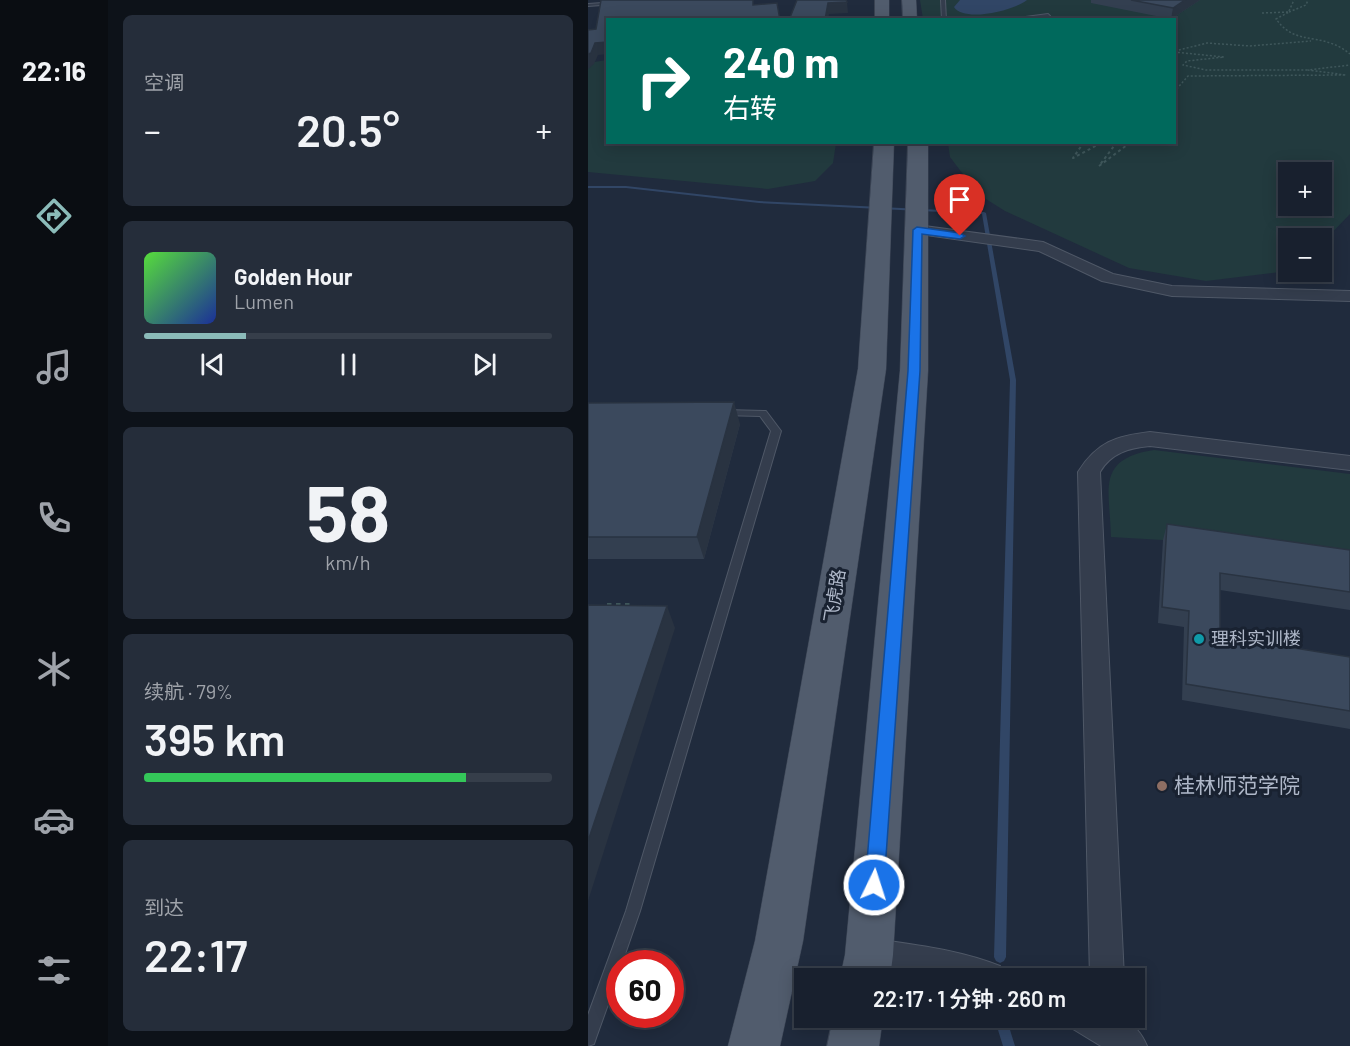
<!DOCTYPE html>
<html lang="zh">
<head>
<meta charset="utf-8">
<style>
	body { margin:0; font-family:Barlow,"Noto Sans SC",sans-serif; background:#252d3a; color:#f1f3f6; height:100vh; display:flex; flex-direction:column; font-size:22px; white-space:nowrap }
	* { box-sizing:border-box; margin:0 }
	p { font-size:20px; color:#9fa3aa }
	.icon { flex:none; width:33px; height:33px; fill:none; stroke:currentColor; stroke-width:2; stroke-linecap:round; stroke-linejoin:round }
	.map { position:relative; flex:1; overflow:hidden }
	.side { display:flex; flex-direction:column; gap:15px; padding:15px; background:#0d1219; width:480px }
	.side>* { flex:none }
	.guide { position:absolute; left:18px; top:18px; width:570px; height:126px; border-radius:0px; box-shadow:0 3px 15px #0003,0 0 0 2px #363e4a; background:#00695c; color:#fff; overflow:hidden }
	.controls { position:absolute; left:690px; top:162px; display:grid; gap:12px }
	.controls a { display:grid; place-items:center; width:54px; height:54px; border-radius:0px; background:#18202e; box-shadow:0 3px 15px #0003,0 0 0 2px #363e4a; font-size:30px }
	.speed { position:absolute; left:18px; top:950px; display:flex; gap:12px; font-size:30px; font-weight:700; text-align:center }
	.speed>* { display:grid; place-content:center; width:78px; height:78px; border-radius:50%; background:#18202e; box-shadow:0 3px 15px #0003,0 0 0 2px #363e4a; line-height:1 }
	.speed .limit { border:9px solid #d22; background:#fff; color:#111 }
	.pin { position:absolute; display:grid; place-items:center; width:51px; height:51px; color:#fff; margin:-62px -26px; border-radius:50% 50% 50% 0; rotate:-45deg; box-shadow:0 0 6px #0007 }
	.pin .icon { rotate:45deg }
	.me { position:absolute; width:66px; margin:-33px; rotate:4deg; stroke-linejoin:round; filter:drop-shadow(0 0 4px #0008) }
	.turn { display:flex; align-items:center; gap:21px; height:126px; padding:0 18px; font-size:27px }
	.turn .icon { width:78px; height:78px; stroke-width:2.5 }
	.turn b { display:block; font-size:42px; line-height:51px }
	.big { font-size:45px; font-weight:600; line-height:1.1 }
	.side .widget { flex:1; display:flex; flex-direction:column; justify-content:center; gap:9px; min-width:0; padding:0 21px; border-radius:9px; background:#252d3a }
	.side .dial { align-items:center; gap:0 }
	.dial b { font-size:78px; line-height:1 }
	.song { display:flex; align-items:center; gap:18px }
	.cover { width:72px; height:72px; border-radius:9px; background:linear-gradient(135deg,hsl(110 70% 55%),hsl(230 70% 35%)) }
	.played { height:6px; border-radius:3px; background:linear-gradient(90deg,#8bbbb9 25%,#363e4a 25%) }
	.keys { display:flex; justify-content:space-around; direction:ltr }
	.heat { display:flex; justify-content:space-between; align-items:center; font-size:33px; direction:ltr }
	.charge { height:9px; border-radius:4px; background:linear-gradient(90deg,#34c759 79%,#363e4a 0) }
	.trip { position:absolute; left:206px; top:968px; width:351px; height:60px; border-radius:0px; background:#18202e; box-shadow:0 3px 15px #0003,0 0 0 2px #363e4a; font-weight:600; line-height:60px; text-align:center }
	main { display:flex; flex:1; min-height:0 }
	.tab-bar { display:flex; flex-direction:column; width:108px; justify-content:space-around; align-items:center; background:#0a0d12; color:#9fa3aa }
	.tab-bar .icon { width:42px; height:42px }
	.tab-bar .active { color:#8bbbb9 }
	.tab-bar b { font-size:27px; color:#f1f3f6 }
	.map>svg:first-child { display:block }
	.green { fill:#223a3e; fill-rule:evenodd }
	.water { fill:#314666 }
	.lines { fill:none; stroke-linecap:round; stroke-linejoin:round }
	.stream { fill:#314666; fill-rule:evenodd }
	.service-casing { stroke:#4f5867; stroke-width:2 }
	.minor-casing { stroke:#4f5867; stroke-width:2 }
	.primary-casing { stroke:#3d4656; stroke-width:1 }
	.path-far2 { stroke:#3f575b; stroke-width:1.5; stroke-dasharray:2 2; stroke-linecap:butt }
	.path-far1 { stroke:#3f575b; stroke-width:2; stroke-dasharray:3 3; stroke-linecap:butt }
	.path { stroke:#3f575b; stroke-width:4; stroke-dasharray:4.5 4.5; stroke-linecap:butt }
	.service { fill:#343d4d; fill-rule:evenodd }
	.minor { fill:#343d4d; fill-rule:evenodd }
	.primary { fill:#515c6d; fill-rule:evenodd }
	.wall { fill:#333f50 }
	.shaded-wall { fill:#293341 }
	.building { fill:#3b495d; stroke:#293341; stroke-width:1.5 }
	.route { fill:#1a73e8; stroke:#114b97; stroke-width:1.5 }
	.culture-dot { fill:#0f9aa8; stroke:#192231; stroke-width:2 }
	.education-dot { fill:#8d6e63; stroke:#192231; stroke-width:2 }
	.labels { text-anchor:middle; stroke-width:6; stroke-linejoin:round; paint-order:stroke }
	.street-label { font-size:18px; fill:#afb8c9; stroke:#192231 }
	.poi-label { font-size:18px; fill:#afb8c9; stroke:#192231; text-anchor:start }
	.near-poi-label { font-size:21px; fill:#afb8c9; stroke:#192231; text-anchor:start }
</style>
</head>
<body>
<main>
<nav class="tab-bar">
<b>22:16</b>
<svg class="icon active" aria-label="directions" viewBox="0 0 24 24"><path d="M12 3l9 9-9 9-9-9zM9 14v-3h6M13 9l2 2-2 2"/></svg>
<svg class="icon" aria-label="music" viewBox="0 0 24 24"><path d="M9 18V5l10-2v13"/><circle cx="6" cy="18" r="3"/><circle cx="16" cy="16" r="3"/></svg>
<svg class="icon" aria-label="phone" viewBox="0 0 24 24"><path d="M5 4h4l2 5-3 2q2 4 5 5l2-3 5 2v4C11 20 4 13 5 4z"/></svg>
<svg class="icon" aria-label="climate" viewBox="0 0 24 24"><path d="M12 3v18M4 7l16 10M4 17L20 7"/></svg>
<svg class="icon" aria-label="car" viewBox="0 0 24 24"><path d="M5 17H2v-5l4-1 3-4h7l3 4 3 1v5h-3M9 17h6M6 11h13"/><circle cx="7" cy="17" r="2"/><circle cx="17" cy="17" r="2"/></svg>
<svg class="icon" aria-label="filters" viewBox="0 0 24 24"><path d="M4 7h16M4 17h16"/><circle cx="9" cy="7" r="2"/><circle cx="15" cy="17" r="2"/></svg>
</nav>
<section class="side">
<div class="widget"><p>空调</p>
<div class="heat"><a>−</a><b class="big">20.5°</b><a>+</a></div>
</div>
<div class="widget">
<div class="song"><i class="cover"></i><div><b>Golden Hour</b><p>Lumen</p></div></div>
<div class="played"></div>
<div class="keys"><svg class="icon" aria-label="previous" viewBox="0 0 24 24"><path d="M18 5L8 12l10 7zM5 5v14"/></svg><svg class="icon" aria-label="pause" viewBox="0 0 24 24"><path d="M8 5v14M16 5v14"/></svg><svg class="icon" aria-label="next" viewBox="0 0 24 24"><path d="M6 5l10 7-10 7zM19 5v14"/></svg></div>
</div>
<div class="widget dial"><b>58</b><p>km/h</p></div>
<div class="widget"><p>续航 · 79%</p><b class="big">395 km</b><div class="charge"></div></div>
<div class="widget"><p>到达</p><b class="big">22:17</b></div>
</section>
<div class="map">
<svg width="762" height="1046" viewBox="0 0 762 1046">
	<rect width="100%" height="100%" fill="#202b3d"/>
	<g class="green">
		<path d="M332,0H762V214L734,243V238H700V271L618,281L541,268L417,211L390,194L362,157L360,143L586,142V20L335,19ZM700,172H734V206H700Z"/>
		<polygon points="19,60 20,142 248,143 245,163 227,181 180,189 0,172 0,63"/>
		<path d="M566,450L762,474V568L575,540L523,537C522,490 507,459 566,450Z"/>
	</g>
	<path class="water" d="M372,0H439C427,10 376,23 366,7Z"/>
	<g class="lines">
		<g class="stream">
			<polygon points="0,186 38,186 171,201 396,212 398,213 428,380 418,957 416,961 412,963 408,961 406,957 422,380 394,214 171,203 38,188 0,188"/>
			<polygon points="406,1017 418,1017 427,1046 415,1046"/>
		</g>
		<defs>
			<g id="service">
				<polygon points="353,0 357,0 358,20 354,20"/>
				<polygon points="29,2 27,4 0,6 0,4"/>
				<polygon points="460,14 462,16 433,20 414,20"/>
				<polygon points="137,410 178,411 193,431 52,911 34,963 32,963 32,971 8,1038 6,1044 0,1046 0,1015 38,911 183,431 172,416 134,415 132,413 134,411"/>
			</g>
			<g id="minor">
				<polygon points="329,225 455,242 525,274 584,286 762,291 762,301 584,296 514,281 451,251 324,233 321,230"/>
				<path d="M562,432L762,456V470L562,446C541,448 523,453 512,472L536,978H502L490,472C509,442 528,436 562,432Z"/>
				<path d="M281,938C325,945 370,949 412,966L417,978C370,978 314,985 269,967L264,955L269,943Z"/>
				<path d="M480,1017C514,1017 543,1008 559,1046H513L485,1029Z"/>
			</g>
			<g id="primary">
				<rect x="287" y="0" width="14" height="20"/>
				<polygon points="314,0 328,0 329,20 315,20"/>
				<polygon points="286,142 306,142 298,369 215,941 192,1046 140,1046 167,941 270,369"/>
				<polygon points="320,142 340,142 340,371 305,955 302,978 252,978 257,955 312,371"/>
				<polygon points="245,1017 295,1017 291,1046 239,1046"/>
			</g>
		</defs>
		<use href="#service" class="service-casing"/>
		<use href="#minor" class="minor-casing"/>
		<use href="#primary" class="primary-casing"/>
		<g class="path-far2">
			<polyline points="701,11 706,0"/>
			<polyline points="701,12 718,5 720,0"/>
			<path d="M674,13L701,12L688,19C705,42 721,35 745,44C751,46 757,50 762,54"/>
			<polyline points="587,51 619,43 662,46 723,41"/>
			<polyline points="586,52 636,57 599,61 595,65 618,70 720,70"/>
			<polyline points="586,92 600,76 758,75 720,70 762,65"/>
		</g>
		<g class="path-far1">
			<polyline points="496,142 485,158 515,142"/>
			<polyline points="529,142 511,166 543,142"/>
		</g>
		<polyline class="path" points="19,605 42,605"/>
		<use href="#service" class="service"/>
		<use href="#minor" class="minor"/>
		<use href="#primary" class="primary"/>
	</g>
	<g class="wall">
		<polygon points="503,0 612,0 583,19 503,3"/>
		<polygon points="0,403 152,424 116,559 0,559"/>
		<polygon points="579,524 762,550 762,610 632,590 632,636 762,657 762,729 594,700 596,627 570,623 575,540"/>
	</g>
	<g class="shaded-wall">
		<polygon points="597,0 612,0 583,19 585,8"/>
		<polygon points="259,2 260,13 241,14 240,20 237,20 240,3"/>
		<polygon points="20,42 20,54 10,55 6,64 0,69 0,54 7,43"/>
		<polygon points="146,402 152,424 116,559 109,537"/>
		<polygon points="79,606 87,628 0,901 0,841"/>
	</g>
	<g class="building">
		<polygon points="13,0 165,0 165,5 189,3 192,20 20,20 20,42 7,43 3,53 0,54 0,30 8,29"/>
		<polygon points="209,0 258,0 259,2 240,3 237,20 201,20"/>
		<polygon points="543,0 597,0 585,8"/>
		<polygon points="146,402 109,537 0,537 0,403"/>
		<polygon points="579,524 762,550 762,592 632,573 632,636 762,657 762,711 598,684 601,611 574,607"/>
		<polygon points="0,605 79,606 0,841"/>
	</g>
	<polygon class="route" points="329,227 372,233 377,236 372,239 334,234 332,371 296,885 293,891 286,894 280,891 277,885 320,371 325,230"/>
	<circle class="culture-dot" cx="611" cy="639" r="6"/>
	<circle class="education-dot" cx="574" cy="786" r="6"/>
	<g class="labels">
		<g class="street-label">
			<text transform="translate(247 596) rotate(-81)" y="6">飞虎路</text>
		</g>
		<g class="poi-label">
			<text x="623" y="645">理科实训楼</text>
		</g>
		<g class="near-poi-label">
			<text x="586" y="793">桂林师范学院</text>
		</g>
	</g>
</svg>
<div class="controls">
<a>+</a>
<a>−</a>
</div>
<div class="speed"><div class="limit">60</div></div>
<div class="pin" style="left:372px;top:236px;background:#d93025"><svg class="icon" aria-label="arrive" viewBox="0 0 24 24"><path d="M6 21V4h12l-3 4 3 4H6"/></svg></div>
<svg class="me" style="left:286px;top:885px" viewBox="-20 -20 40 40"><circle r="17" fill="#1a73e8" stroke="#fff" stroke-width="3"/><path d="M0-11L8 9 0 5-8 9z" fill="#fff"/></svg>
<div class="trip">22:17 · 1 分钟 · 260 m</div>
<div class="guide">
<div class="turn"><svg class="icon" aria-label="right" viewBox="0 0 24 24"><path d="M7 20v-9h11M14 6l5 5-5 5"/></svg><div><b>240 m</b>右转</div></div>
</div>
</div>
</main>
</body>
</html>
